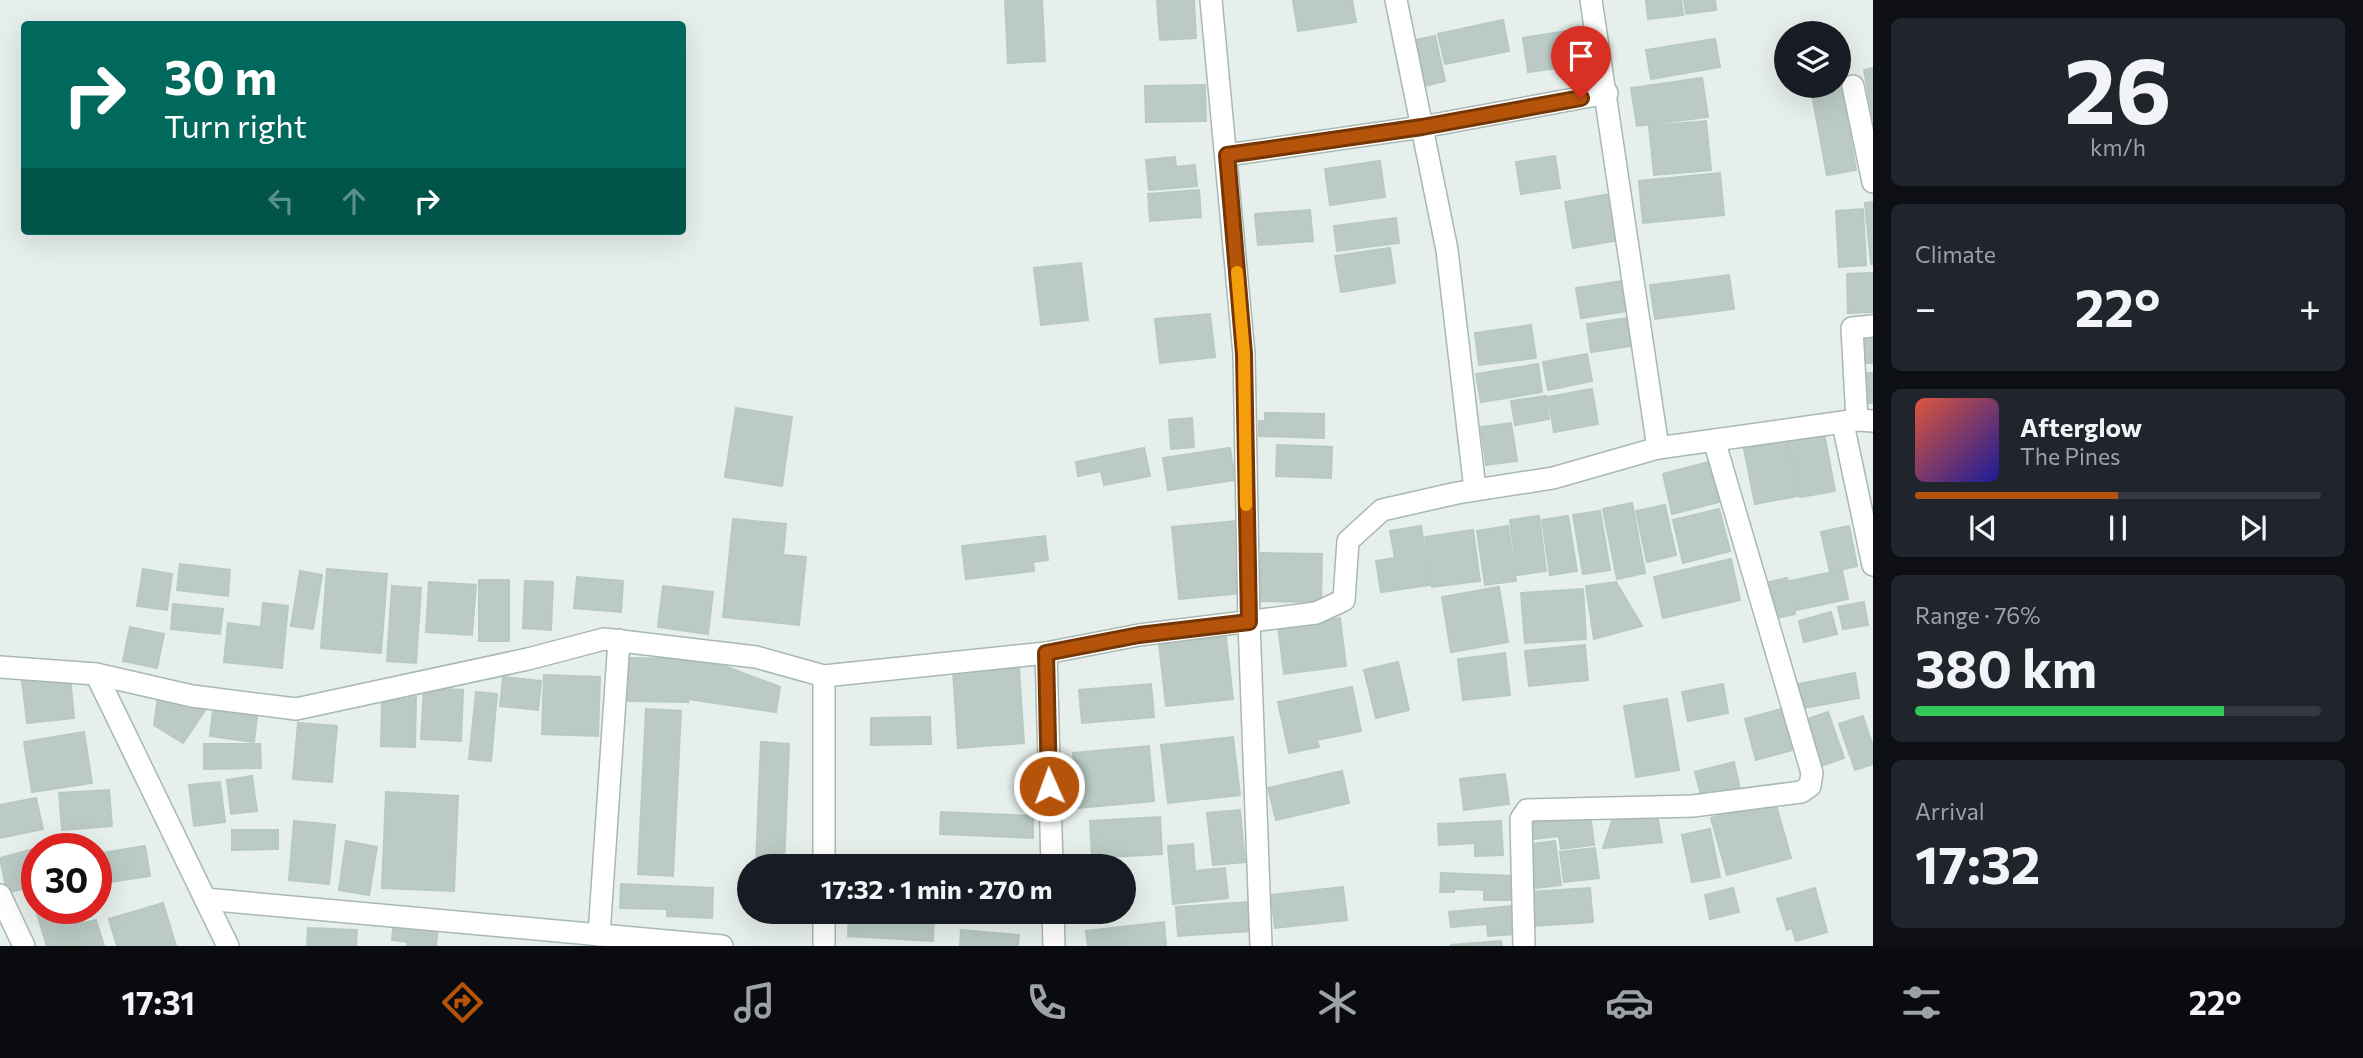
<!DOCTYPE html>
<html lang="en">
<head>
<meta charset="utf-8">
<style>
	body { margin:0; font-family:Commissioner,sans-serif; background:#20242c; color:#f1f3f6; height:100vh; display:flex; flex-direction:column; font-size:26px; white-space:nowrap }
	* { box-sizing:border-box; margin:0 }
	p { font-size:23px; color:#9ea1a6 }
	.icon { flex:none; width:38px; height:38px; fill:none; stroke:currentColor; stroke-width:2; stroke-linecap:round; stroke-linejoin:round }
	.map { position:relative; flex:1; overflow:hidden }
	.drawer { display:flex; flex-direction:column; gap:18px; padding:18px; background:#0d0f14; width:490px }
	.drawer>* { flex:none }
	.hud { position:absolute; left:21px; top:21px; width:665px; height:214px; border-radius:7px; box-shadow:0 7px 28px #0002; background:#00695c; color:#fff; overflow:hidden }
	.tools { position:absolute; left:1774px; top:21px; display:grid; gap:14px }
	.tools a { display:grid; place-items:center; width:77px; height:77px; border-radius:50%; background:#171b24; box-shadow:0 7px 28px #0002; font-size:35px }
	.speed { position:absolute; left:21px; top:833px; display:flex; gap:14px; font-size:35px; font-weight:700; text-align:center }
	.speed>* { display:grid; place-content:center; width:91px; height:91px; border-radius:50%; background:#171b24; box-shadow:0 7px 28px #0002; line-height:1 }
	.speed .limit { border:10px solid #d22; background:#fff; color:#111 }
	.pin { position:absolute; display:grid; place-items:center; width:60px; height:60px; color:#fff; margin:-72px -30px; border-radius:50% 50% 50% 0; rotate:-45deg; box-shadow:0 0 7px #0007 }
	.pin .icon { rotate:45deg }
	.me { position:absolute; width:77px; margin:-38px; rotate:358deg; stroke-linejoin:round; filter:drop-shadow(0 0 5px #0008) }
	.turn { display:flex; align-items:center; gap:24px; height:147px; padding:0 28px; font-size:32px }
	.turn .icon { width:91px; height:91px; stroke-width:2.5 }
	.turn b { display:block; font-size:49px; line-height:60px }
	.lanes { display:flex; align-items:center; height:66px; padding:0 28px; background:#0003; justify-content:center; gap:35px; direction:ltr }
	.lanes .off { opacity:.35 }
	.big { font-size:52px; font-weight:700; line-height:1.1 }
	.drawer .card { flex:1; display:flex; flex-direction:column; justify-content:center; gap:10px; min-width:0; padding:0 24px; border-radius:10px; background:#20242c }
	.drawer .dial { align-items:center; gap:0 }
	.dial b { font-size:91px; line-height:1 }
	.song { display:flex; align-items:center; gap:21px }
	.cover { width:84px; height:84px; border-radius:10px; background:linear-gradient(135deg,hsl(10 70% 55%),hsl(240 70% 35%)) }
	.played { height:7px; border-radius:4px; background:linear-gradient(90deg,#b45309 50%,#363941 50%) }
	.keys { display:flex; justify-content:space-around; direction:ltr }
	.heat { display:flex; justify-content:space-between; align-items:center; font-size:38px; direction:ltr }
	.charge { height:10px; border-radius:5px; background:linear-gradient(90deg,#34c759 76%,#363941 0) }
	.trip { position:absolute; left:737px; top:854px; width:399px; height:70px; border-radius:35px; background:#171b24; box-shadow:0 7px 28px #0002; font-weight:700; line-height:70px; text-align:center }
	.tab-bar { display:flex; height:112px; justify-content:space-around; align-items:center; background:#090b0e; color:#9ea1a6 }
	.tab-bar .icon { width:49px; height:49px }
	.tab-bar .selected { color:#b45309 }
	.tab-bar b { font-size:32px; color:#f1f3f6 }
	main { display:flex; flex:1; min-height:0 }
	.map>svg:first-child { display:block }
	.building { fill:#bbcac4; stroke:#b8c9c2; stroke-width:2 }
	.lines { fill:none; stroke-linecap:round; stroke-linejoin:round }
	.street-casing { stroke:#a8b8b2; stroke-width:24 }
	.street { stroke:#fff; stroke-width:21 }
	.route-casing { stroke:#753606; stroke-width:18 }
	.route { stroke:#b45309; stroke-width:12 }
	.slow { stroke:#f59e0b; stroke-width:12 }
</style>
</head>
<body>
<main>
<div class="map">
<svg width="1873" height="946" viewBox="0 0 1873 946">
	<rect width="100%" height="100%" fill="#e6efeb"/>
	<g class="building">
		<polygon points="1005,0 1042,0 1045,61 1008,63"/>
		<polygon points="1157,0 1194,0 1196,38 1160,40"/>
		<polygon points="1293,0 1352,0 1356,22 1298,31"/>
		<polygon points="1646,0 1681,0 1683,15 1648,19"/>
		<polygon points="1684,0 1715,0 1716,10 1686,14"/>
		<polygon points="1503,20 1509,51 1445,64 1438,34"/>
		<polygon points="1580,29 1586,64 1528,72 1523,38"/>
		<polygon points="1435,36 1445,81 1425,86 1415,40"/>
		<polygon points="1715,39 1720,67 1651,79 1646,50"/>
		<polygon points="1873,68 1873,120 1864,70"/>
		<polygon points="1702,78 1708,117 1637,126 1631,88"/>
		<polygon points="1841,84 1856,170 1827,175 1811,89"/>
		<polygon points="1205,85 1206,121 1146,122 1145,86"/>
		<polygon points="1706,121 1711,170 1654,175 1649,126"/>
		<polygon points="1555,156 1560,188 1521,194 1516,162"/>
		<polygon points="1175,157 1176,167 1195,165 1197,186 1149,190 1146,160"/>
		<polygon points="1380,161 1385,197 1330,205 1325,169"/>
		<polygon points="1720,173 1724,215 1643,223 1639,181"/>
		<polygon points="1199,190 1201,217 1150,221 1148,194"/>
		<polygon points="1611,194 1619,240 1573,248 1565,202"/>
		<polygon points="1873,202 1873,264 1871,264 1865,203"/>
		<polygon points="1863,209 1866,265 1839,267 1836,211"/>
		<polygon points="1310,210 1313,241 1258,245 1255,214"/>
		<polygon points="1396,218 1399,243 1337,251 1334,226"/>
		<polygon points="1390,248 1395,283 1341,292 1335,256"/>
		<polygon points="1081,263 1088,320 1041,325 1034,268"/>
		<polygon points="1873,273 1873,312 1848,313 1847,274"/>
		<polygon points="1729,275 1734,309 1655,319 1650,285"/>
		<polygon points="1623,281 1628,311 1581,318 1576,288"/>
		<polygon points="1210,314 1215,357 1160,363 1155,319"/>
		<polygon points="1628,318 1632,346 1591,352 1587,324"/>
		<polygon points="1531,325 1536,358 1479,365 1475,333"/>
		<polygon points="1864,329 1873,329 1873,363 1865,363"/>
		<polygon points="1587,354 1592,381 1548,390 1543,362"/>
		<polygon points="1538,364 1542,392 1481,402 1476,374"/>
		<rect x="1866" y="373" width="7" height="30"/>
		<polygon points="1592,389 1598,424 1554,432 1548,397"/>
		<polygon points="1546,396 1549,419 1515,425 1511,401"/>
		<polygon points="736,408 792,417 782,486 725,477"/>
		<polygon points="1265,413 1324,414 1324,438 1259,436 1259,421 1265,421"/>
		<polygon points="1192,418 1194,447 1171,449 1169,420"/>
		<polygon points="1511,423 1517,461 1486,465 1481,427"/>
		<polygon points="1824,433 1835,491 1800,497 1788,440"/>
		<polygon points="1787,441 1798,496 1755,504 1744,449"/>
		<polygon points="1277,445 1332,447 1331,478 1276,476"/>
		<polygon points="1144,448 1150,476 1104,485 1101,471 1078,476 1076,462"/>
		<polygon points="1230,448 1235,480 1168,490 1163,458"/>
		<polygon points="1709,462 1719,502 1672,514 1663,474"/>
		<polygon points="1632,503 1645,573 1617,579 1603,509"/>
		<polygon points="1665,505 1676,555 1647,562 1636,511"/>
		<polygon points="1719,509 1730,551 1683,563 1673,520"/>
		<polygon points="1600,511 1610,570 1583,574 1573,515"/>
		<polygon points="1539,516 1546,571 1517,575 1510,520"/>
		<polygon points="1568,516 1577,571 1550,575 1542,520"/>
		<polygon points="733,519 786,524 783,555 806,557 799,625 723,617"/>
		<polygon points="1237,521 1243,593 1179,599 1172,527"/>
		<polygon points="1421,526 1430,585 1381,592 1376,561 1395,558 1390,531"/>
		<polygon points="1508,526 1516,581 1485,585 1477,531"/>
		<polygon points="1849,526 1857,566 1830,572 1821,532"/>
		<polygon points="1473,530 1480,581 1432,587 1425,537"/>
		<polygon points="1045,536 1048,560 1033,562 1034,571 966,579 962,546"/>
		<polygon points="1261,553 1322,554 1321,602 1261,601"/>
		<polygon points="1731,559 1740,600 1663,618 1654,577"/>
		<polygon points="180,564 230,570 228,596 177,590"/>
		<polygon points="143,569 172,574 167,610 137,606"/>
		<polygon points="327,569 387,574 381,653 321,648"/>
		<polygon points="1842,570 1848,599 1796,610 1790,581"/>
		<polygon points="300,571 322,575 313,629 291,626"/>
		<polygon points="577,577 623,581 621,612 574,608"/>
		<polygon points="1787,578 1795,614 1767,620 1760,584"/>
		<rect x="479" y="580" width="30" height="61"/>
		<polygon points="525,581 553,582 551,630 523,628"/>
		<polygon points="429,582 476,585 472,635 426,632"/>
		<polygon points="1616,582 1642,626 1594,639 1586,586"/>
		<polygon points="392,586 421,588 416,663 387,661"/>
		<polygon points="663,586 713,592 708,634 658,627"/>
		<polygon points="1499,587 1508,642 1451,652 1442,597"/>
		<polygon points="1583,589 1586,639 1525,643 1521,593"/>
		<polygon points="1864,602 1868,625 1843,629 1838,607"/>
		<polygon points="263,603 288,606 282,668 224,662 228,623 261,627"/>
		<polygon points="173,604 223,609 220,634 171,629"/>
		<polygon points="1831,612 1837,634 1804,642 1799,621"/>
		<polygon points="1340,618 1346,666 1284,674 1278,626"/>
		<polygon points="130,627 164,634 157,668 123,661"/>
		<polygon points="1226,637 1233,699 1166,706 1159,644"/>
		<polygon points="1585,645 1588,680 1529,686 1525,651"/>
		<polygon points="1505,653 1510,695 1463,700 1458,659"/>
		<polygon points="629,658 706,659 780,687 776,712 688,699 688,702 628,701"/>
		<polygon points="1398,662 1409,710 1376,718 1364,670"/>
		<polygon points="1019,668 1024,743 958,748 953,672"/>
		<polygon points="1855,673 1859,698 1803,708 1798,684"/>
		<polygon points="70,675 74,718 27,723 22,680"/>
		<polygon points="544,675 600,677 598,736 542,734"/>
		<polygon points="503,677 541,681 538,710 500,706"/>
		<polygon points="1151,684 1154,717 1082,723 1079,690"/>
		<polygon points="1723,684 1728,713 1688,721 1682,692"/>
		<polygon points="1352,687 1361,731 1317,740 1319,747 1289,753 1278,702"/>
		<polygon points="424,688 463,690 461,741 421,739"/>
		<polygon points="476,692 497,694 491,761 469,759"/>
		<polygon points="158,697 208,706 183,743 154,725"/>
		<polygon points="416,697 415,747 381,746 382,703"/>
		<polygon points="1667,699 1679,770 1636,777 1624,706"/>
		<polygon points="646,709 681,711 673,876 638,874"/>
		<polygon points="1781,709 1792,750 1756,760 1745,719"/>
		<polygon points="213,710 257,716 254,742 210,736"/>
		<polygon points="1828,712 1844,758 1818,767 1801,721"/>
		<polygon points="1863,716 1873,747 1873,764 1855,770 1839,724"/>
		<polygon points="930,717 931,744 871,745 871,718"/>
		<polygon points="298,723 337,726 332,782 293,779"/>
		<polygon points="84,732 92,783 32,792 24,742"/>
		<polygon points="1233,737 1240,795 1168,803 1161,745"/>
		<polygon points="761,742 789,744 784,866 756,866"/>
		<polygon points="204,744 260,744 261,768 204,769"/>
		<polygon points="1149,746 1154,801 1078,808 1073,753"/>
		<polygon points="1734,762 1740,789 1702,799 1695,772"/>
		<polygon points="1342,771 1349,803 1276,820 1268,788"/>
		<polygon points="1505,774 1509,804 1464,810 1460,779"/>
		<polygon points="252,776 257,811 231,814 227,780"/>
		<polygon points="220,782 225,822 194,826 189,785"/>
		<polygon points="109,790 112,826 62,830 59,793"/>
		<polygon points="386,792 458,796 454,891 382,888"/>
		<polygon points="36,798 43,829 0,838 0,805"/>
		<polygon points="1775,801 1791,858 1727,875 1711,818"/>
		<polygon points="1240,810 1245,862 1213,865 1207,813"/>
		<polygon points="941,812 1033,816 1033,838 940,834"/>
		<polygon points="1590,813 1594,845 1561,849 1559,836 1527,840 1524,821"/>
		<polygon points="1657,814 1662,842 1603,848 1612,821"/>
		<polygon points="1160,817 1162,854 1092,858 1090,821"/>
		<polygon points="294,821 335,825 329,884 289,880"/>
		<polygon points="1501,821 1503,855 1475,856 1475,843 1439,845 1438,824"/>
		<polygon points="1710,829 1720,877 1692,882 1682,835"/>
		<polygon points="232,830 278,830 278,849 232,850"/>
		<polygon points="346,841 377,847 369,895 339,890"/>
		<polygon points="1555,841 1561,885 1529,889 1524,845"/>
		<polygon points="1193,844 1195,871 1225,868 1228,898 1173,904 1168,846"/>
		<polygon points="48,845 49,849 37,849 37,885 7,893 0,858"/>
		<polygon points="145,846 150,876 96,884 96,854"/>
		<polygon points="1595,848 1599,878 1564,882 1560,852"/>
		<polygon points="953,860 1033,865 1033,866 953,866"/>
		<polygon points="1441,873 1513,876 1512,900 1484,900 1484,890 1454,889 1454,892 1440,892"/>
		<polygon points="621,884 713,888 712,918 667,916 667,909 620,908"/>
		<polygon points="1343,887 1347,920 1275,928 1271,895"/>
		<polygon points="1590,888 1593,922 1533,926 1530,892"/>
		<polygon points="1733,888 1739,912 1710,919 1705,895"/>
		<polygon points="1815,888 1827,932 1796,941 1792,928 1787,930 1777,899"/>
		<polygon points="37,900 37,908 57,908 61,918 80,911 84,923 96,920 104,946 47,946 33,901"/>
		<polygon points="1248,902 1250,931 1178,936 1176,907"/>
		<polygon points="163,903 176,946 117,946 109,919"/>
		<polygon points="1512,906 1515,934 1488,936 1487,924 1451,927 1449,912"/>
		<polygon points="849,912 934,913 933,941 848,936"/>
		<polygon points="394,921 438,927 436,946 407,946 408,942 392,940"/>
		<polygon points="1164,922 1166,946 1088,946 1086,931"/>
		<polygon points="308,928 357,930 356,946 307,946"/>
		<polygon points="961,930 1019,935 1018,946 960,946"/>
		<polygon points="1501,941 1502,946 1450,945"/>
	</g>
	<g class="lines">
		<defs>
			<g id="street">
				<polyline points="1211,0 1244,354 1249,622 1261,946"/>
				<polyline points="1396,0 1447,250 1475,489"/>
				<polyline points="1591,0 1658,448"/>
				<polyline points="1853,86 1873,182"/>
				<polyline points="1227,155 1422,127 1607,93"/>
				<polyline points="1857,420 1852,328 1873,326"/>
				<polyline points="1843,424 1873,565"/>
				<polyline points="1046,653 1052,866"/>
				<polyline points="0,667 96,674 192,696 296,709 528,659 604,639 756,657 824,676 1046,653 1139,635 1316,613 1344,600 1348,541 1382,510 1457,493 1553,478 1658,448 1857,420 1873,421"/>
				<polyline points="96,674 228,946"/>
				<polyline points="824,866 824,676"/>
				<polyline points="0,895 24,946"/>
				<polyline points="205,899 722,946"/>
				<polyline points="1053,912 1054,946"/>
				<polyline points="599,935 619,640"/>
				<polyline points="824,946 824,912"/>
				<polyline points="1524,946 1521,819 1527,810 1693,806 1801,792 1810,786 1812,773 1714,440"/>
			</g>
		</defs>
		<use href="#street" class="street-casing"/>
		<use href="#street" class="street"/>
	</g>
	<g class="lines">
		<defs>
			<polyline id="route" points="1049,786 1046,653 1139,635 1249,622 1244,354 1227,155 1422,127 1581,98"/>
		</defs>
		<use href="#route" class="route-casing"/>
		<use href="#route" class="route"/>
		<polyline class="slow" points="1237,272 1244,354 1246,505"/>
	</g>
</svg>
<div class="tools">
<a><svg class="icon" aria-label="layers" viewBox="0 0 24 24"><path d="M12 4l9 5-9 5-9-5zM3 14l9 5 9-5"/></svg></a>
</div>
<div class="speed"><div class="limit">30</div></div>
<div class="pin" style="left:1581px;top:98px;background:#d93025"><svg class="icon" aria-label="arrive" viewBox="0 0 24 24"><path d="M6 21V4h12l-3 4 3 4H6"/></svg></div>
<svg class="me" style="left:1049px;top:786px" viewBox="-20 -20 40 40"><circle r="17" fill="#b45309" stroke="#fff" stroke-width="3"/><path d="M0-11L8 9 0 5-8 9z" fill="#fff"/></svg>
<div class="trip">17:32 · 1 min · 270 m</div>
<div class="hud">
<div class="turn"><svg class="icon" aria-label="right" viewBox="0 0 24 24"><path d="M7 20v-9h11M14 6l5 5-5 5"/></svg><div><b>30 m</b>Turn right</div></div>
<div class="lanes"><svg class="icon off" aria-label="left" viewBox="0 0 24 24"><path d="M17 20v-9H6M10 6l-5 5 5 5"/></svg><svg class="icon off" aria-label="ahead" viewBox="0 0 24 24"><path d="M12 20V5M6 11l6-6 6 6"/></svg><svg class="icon" aria-label="right" viewBox="0 0 24 24"><path d="M7 20v-9h11M14 6l5 5-5 5"/></svg></div>
</div>
</div>
<section class="drawer">
<div class="card dial"><b>26</b><p>km/h</p></div>
<div class="card"><p>Climate</p>
<div class="heat"><a>−</a><b class="big">22°</b><a>+</a></div>
</div>
<div class="card">
<div class="song"><i class="cover"></i><div><b>Afterglow</b><p>The Pines</p></div></div>
<div class="played"></div>
<div class="keys"><svg class="icon" aria-label="previous" viewBox="0 0 24 24"><path d="M18 5L8 12l10 7zM5 5v14"/></svg><svg class="icon" aria-label="pause" viewBox="0 0 24 24"><path d="M8 5v14M16 5v14"/></svg><svg class="icon" aria-label="next" viewBox="0 0 24 24"><path d="M6 5l10 7-10 7zM19 5v14"/></svg></div>
</div>
<div class="card"><p>Range · 76%</p><b class="big">380 km</b><div class="charge"></div></div>
<div class="card"><p>Arrival</p><b class="big">17:32</b></div>
</section>
</main>
<nav class="tab-bar">
<b>17:31</b>
<svg class="icon selected" aria-label="directions" viewBox="0 0 24 24"><path d="M12 3l9 9-9 9-9-9zM9 14v-3h6M13 9l2 2-2 2"/></svg>
<svg class="icon" aria-label="music" viewBox="0 0 24 24"><path d="M9 18V5l10-2v13"/><circle cx="6" cy="18" r="3"/><circle cx="16" cy="16" r="3"/></svg>
<svg class="icon" aria-label="phone" viewBox="0 0 24 24"><path d="M5 4h4l2 5-3 2q2 4 5 5l2-3 5 2v4C11 20 4 13 5 4z"/></svg>
<svg class="icon" aria-label="climate" viewBox="0 0 24 24"><path d="M12 3v18M4 7l16 10M4 17L20 7"/></svg>
<svg class="icon" aria-label="car" viewBox="0 0 24 24"><path d="M5 17H2v-5l4-1 3-4h7l3 4 3 1v5h-3M9 17h6M6 11h13"/><circle cx="7" cy="17" r="2"/><circle cx="17" cy="17" r="2"/></svg>
<svg class="icon" aria-label="filters" viewBox="0 0 24 24"><path d="M4 7h16M4 17h16"/><circle cx="9" cy="7" r="2"/><circle cx="15" cy="17" r="2"/></svg>
<b>22°</b>
</nav>
</body>
</html>
